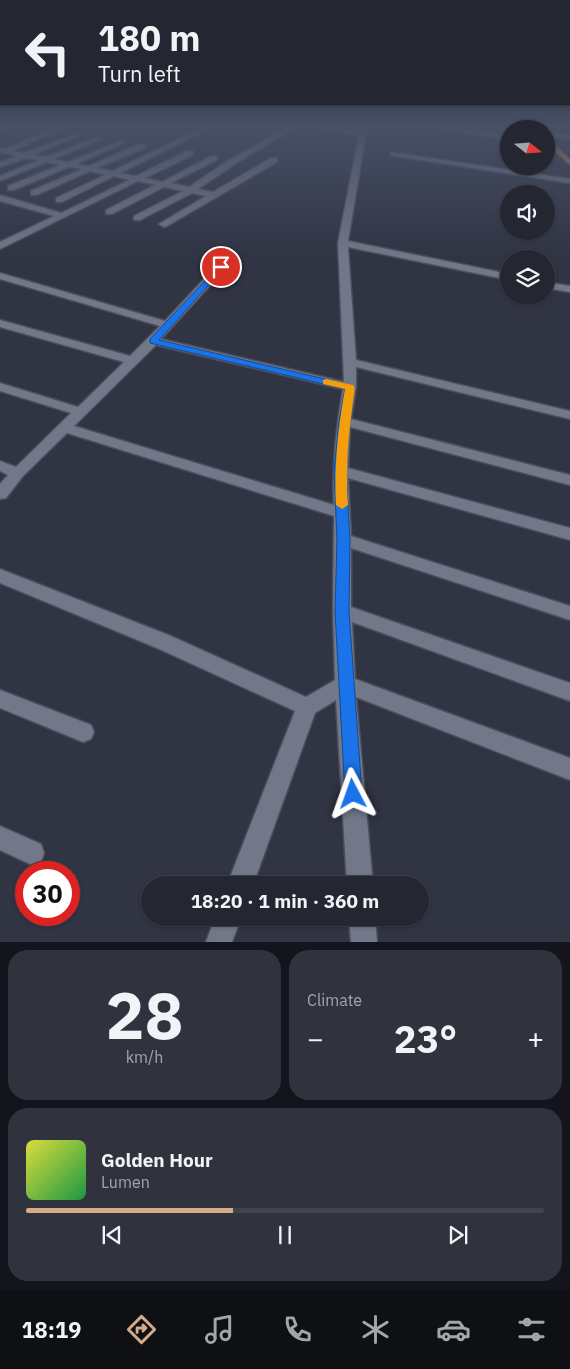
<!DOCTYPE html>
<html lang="en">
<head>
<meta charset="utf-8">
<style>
	body { margin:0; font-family:"IBM Plex Sans",sans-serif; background:#30333e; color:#f1f3f6; height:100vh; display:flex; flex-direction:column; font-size:19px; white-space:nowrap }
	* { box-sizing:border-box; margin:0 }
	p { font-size:16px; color:#a3a5ac }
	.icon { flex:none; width:28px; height:28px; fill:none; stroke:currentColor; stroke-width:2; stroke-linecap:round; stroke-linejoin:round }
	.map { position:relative; height:942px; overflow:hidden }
	.details { display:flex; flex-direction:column; gap:8px; padding:8px; background:#14151c; flex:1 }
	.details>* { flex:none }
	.banner { position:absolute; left:0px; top:0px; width:570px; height:105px; box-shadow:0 1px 4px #0004,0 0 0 1px #41444d; background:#242732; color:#f1f3f6; overflow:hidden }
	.needle { width:32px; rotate:107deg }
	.tools { position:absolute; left:500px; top:120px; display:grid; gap:10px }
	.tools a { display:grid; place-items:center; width:55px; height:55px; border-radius:50%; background:#242732; box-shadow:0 1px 4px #0004,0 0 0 1px #41444d; font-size:25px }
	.speed { position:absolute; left:15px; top:861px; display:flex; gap:10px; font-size:25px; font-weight:700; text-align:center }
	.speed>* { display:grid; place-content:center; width:65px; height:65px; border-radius:50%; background:#242732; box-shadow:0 1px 4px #0004,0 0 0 1px #41444d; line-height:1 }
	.speed .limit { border:8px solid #d22; background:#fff; color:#111 }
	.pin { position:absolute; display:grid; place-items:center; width:42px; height:42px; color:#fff; margin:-21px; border:2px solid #fff; border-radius:50%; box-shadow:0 1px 5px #0007 }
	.me { position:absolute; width:55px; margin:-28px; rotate:356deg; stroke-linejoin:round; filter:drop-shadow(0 0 4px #0008) }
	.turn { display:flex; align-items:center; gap:18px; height:105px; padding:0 15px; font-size:22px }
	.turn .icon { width:65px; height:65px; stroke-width:2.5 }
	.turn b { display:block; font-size:35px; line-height:42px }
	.big { font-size:38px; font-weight:800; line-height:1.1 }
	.details .widget { flex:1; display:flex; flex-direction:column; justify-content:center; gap:8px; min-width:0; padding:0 18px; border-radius:20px; background:#30333e }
	.details .dial { align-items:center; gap:0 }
	.dial b { font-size:65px; line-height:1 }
	.song { display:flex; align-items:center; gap:15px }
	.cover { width:60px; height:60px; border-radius:8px; background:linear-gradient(135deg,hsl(60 70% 55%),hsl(140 70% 35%)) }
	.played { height:5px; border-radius:2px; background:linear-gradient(90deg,#d6ab8b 40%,#41444d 40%) }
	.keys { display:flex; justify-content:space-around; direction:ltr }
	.heat { display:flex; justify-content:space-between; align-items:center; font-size:28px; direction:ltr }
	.details .tiles { flex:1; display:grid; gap:8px; grid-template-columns:1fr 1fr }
	.widget:last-child { grid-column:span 2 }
	.trip { position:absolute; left:141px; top:876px; width:288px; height:50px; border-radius:25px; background:#242732; box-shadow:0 1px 4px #0004,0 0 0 1px #41444d; font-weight:800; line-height:50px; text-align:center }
	.tabs { display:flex; height:80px; justify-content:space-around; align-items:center; background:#0e1014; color:#a3a5ac }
	.tabs .icon { width:35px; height:35px }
	.tabs .current { color:#d6ab8b }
	.tabs b { font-size:22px; color:#f1f3f6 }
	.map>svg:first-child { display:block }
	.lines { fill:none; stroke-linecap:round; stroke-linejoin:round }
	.street-casing { stroke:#4b4f5b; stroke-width:3 }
	.highway-casing { stroke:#4b4f5b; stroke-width:3 }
	.street { fill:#727789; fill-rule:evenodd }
	.highway { fill:#ce894d; fill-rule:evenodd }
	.route { fill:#1a73e8; stroke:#114b97 }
	.slow { fill:#f59e0b }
</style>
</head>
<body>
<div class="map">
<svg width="570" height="942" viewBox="0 0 570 942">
	<rect width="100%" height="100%" fill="#303443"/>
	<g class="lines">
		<defs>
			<g id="street">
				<polygon points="7,126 16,126 0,133 0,129"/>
				<polygon points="58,126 67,126 13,151 24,153 78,133 83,134 33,155 46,157 97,137 101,137 101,139 54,159 68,162 121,141 127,142 76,164 89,166 139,144 145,144 145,148 97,168 112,171 206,126 215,126 121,173 136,176 187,151 193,151 193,155 145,178 162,182 211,156 217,156 217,160 171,183 189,187 229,160 290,126 298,126 235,164 198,189 213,192 271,158 277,158 277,162 167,226 164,227 159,224 206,196 192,193 140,220 134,220 134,216 183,191 164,187 112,214 106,214 106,210 155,185 138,181 0,249 0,242 54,216 0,201 0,195 61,213 129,180 114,176 62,202 56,202 56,198 105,175 90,171 37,195 31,195 31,191 82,169 69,167 14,190 8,190 8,186 60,165 47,162 0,181 0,176 39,160 26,158 0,167 0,162 17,156 0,152 0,148 5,149"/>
				<path d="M304,126H324L361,131L365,126H371L366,133L348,241L509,274V280L348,247L356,360L570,411V419L356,367V387L351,419L570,475V485L350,427L348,468L570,528V540L348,478L351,536L570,606V620L351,548V607L570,683V701L352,622L355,679L570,758V780L356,697L373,885H347L336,700L315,713L253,885H227L295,711L157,648L0,583V569L171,636L306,697L335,680L333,611L334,516L67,433L23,476L6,498L0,499V484L8,475L0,471V461L16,467L71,413L0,391V383L78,407L124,362L0,327V320L130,356L160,326L0,279V273L165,321L217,265H225V269L161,339L344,382L338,243L359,135ZM156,345L343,389C336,428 332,466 334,505L74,426Z"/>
				<polygon points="424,126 442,126 509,136 509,140"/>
				<polygon points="557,134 570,135 570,139 555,137 554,136"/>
				<polygon points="391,152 570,179 570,183 394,156 391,156"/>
				<polygon points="546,282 570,286 570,292 546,288"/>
				<polygon points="0,690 91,725 94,732 91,739 83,742 0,708"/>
				<polygon points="0,826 41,844 44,853 41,862 32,865 0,850"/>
				<polygon points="215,918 241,918 232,942 206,942"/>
				<polygon points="349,918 375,918 377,942 351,942"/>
			</g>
			<g id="highway">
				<polygon points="531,126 537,126 539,129 532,129"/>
				<polygon points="546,137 570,159 570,165 546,143"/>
			</g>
		</defs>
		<use href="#street" class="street-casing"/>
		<use href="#highway" class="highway-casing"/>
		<use href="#street" class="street"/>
		<use href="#highway" class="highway"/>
	</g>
	<linearGradient id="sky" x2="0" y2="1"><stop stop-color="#1a1d25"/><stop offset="0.49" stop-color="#485066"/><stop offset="1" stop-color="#485066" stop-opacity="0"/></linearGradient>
	<rect width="570" height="258" fill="url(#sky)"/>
	<polygon class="route" points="221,264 224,265 224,268 159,340 350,385 355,388 349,421 346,471 350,539 349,611 362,794 359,800 353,802 347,800 345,794 335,611 337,539 334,471 339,421 345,389 150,343 150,339"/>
	<path class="slow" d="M326,379L353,385L355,388C349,427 345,465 348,505L342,509L336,505C334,465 338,428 345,389L323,384V380Z"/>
</svg>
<div class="tools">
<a><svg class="needle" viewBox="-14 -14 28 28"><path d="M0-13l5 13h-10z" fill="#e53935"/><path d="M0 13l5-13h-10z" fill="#a3a5ac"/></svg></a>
<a><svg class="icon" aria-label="sound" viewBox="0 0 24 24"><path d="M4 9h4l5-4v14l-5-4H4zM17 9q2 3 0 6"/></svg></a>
<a><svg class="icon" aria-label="layers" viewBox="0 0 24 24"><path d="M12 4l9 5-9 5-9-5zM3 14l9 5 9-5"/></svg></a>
</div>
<div class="speed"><div class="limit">30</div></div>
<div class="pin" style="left:221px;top:267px;background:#d93025"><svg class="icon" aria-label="arrive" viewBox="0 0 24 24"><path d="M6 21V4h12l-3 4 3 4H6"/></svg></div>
<svg class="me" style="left:353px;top:794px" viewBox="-20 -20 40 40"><path d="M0-17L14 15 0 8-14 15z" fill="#1a73e8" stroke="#fff" stroke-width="4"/></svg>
<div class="trip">18:20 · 1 min · 360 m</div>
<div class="banner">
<div class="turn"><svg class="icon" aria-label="left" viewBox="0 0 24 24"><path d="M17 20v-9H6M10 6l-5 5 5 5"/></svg><div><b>180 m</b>Turn left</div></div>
</div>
</div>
<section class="details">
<div class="tiles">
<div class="widget dial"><b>28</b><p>km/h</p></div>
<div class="widget"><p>Climate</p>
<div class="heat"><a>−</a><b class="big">23°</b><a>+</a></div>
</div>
<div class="widget">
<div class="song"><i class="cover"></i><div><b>Golden Hour</b><p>Lumen</p></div></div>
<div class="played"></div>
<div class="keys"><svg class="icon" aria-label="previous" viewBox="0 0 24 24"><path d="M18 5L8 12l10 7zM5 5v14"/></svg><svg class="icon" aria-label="pause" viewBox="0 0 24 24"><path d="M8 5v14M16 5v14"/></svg><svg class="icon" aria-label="next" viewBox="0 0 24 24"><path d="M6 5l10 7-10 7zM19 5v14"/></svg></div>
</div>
</div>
</section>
<nav class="tabs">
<b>18:19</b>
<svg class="icon current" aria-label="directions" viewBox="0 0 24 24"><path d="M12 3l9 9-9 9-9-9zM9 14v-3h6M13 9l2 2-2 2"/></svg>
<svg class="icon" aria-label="music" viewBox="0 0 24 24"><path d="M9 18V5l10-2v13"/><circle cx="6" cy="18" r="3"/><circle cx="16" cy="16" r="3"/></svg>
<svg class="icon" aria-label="phone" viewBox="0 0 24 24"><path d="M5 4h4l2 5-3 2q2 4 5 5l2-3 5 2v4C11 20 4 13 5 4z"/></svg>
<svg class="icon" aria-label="climate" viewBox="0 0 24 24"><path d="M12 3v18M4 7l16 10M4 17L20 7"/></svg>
<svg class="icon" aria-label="car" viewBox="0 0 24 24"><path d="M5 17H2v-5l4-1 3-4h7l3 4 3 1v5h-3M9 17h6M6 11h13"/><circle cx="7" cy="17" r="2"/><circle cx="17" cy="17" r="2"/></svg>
<svg class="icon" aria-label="filters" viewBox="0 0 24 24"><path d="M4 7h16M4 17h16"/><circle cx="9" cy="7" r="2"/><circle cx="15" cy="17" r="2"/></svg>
</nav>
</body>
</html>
